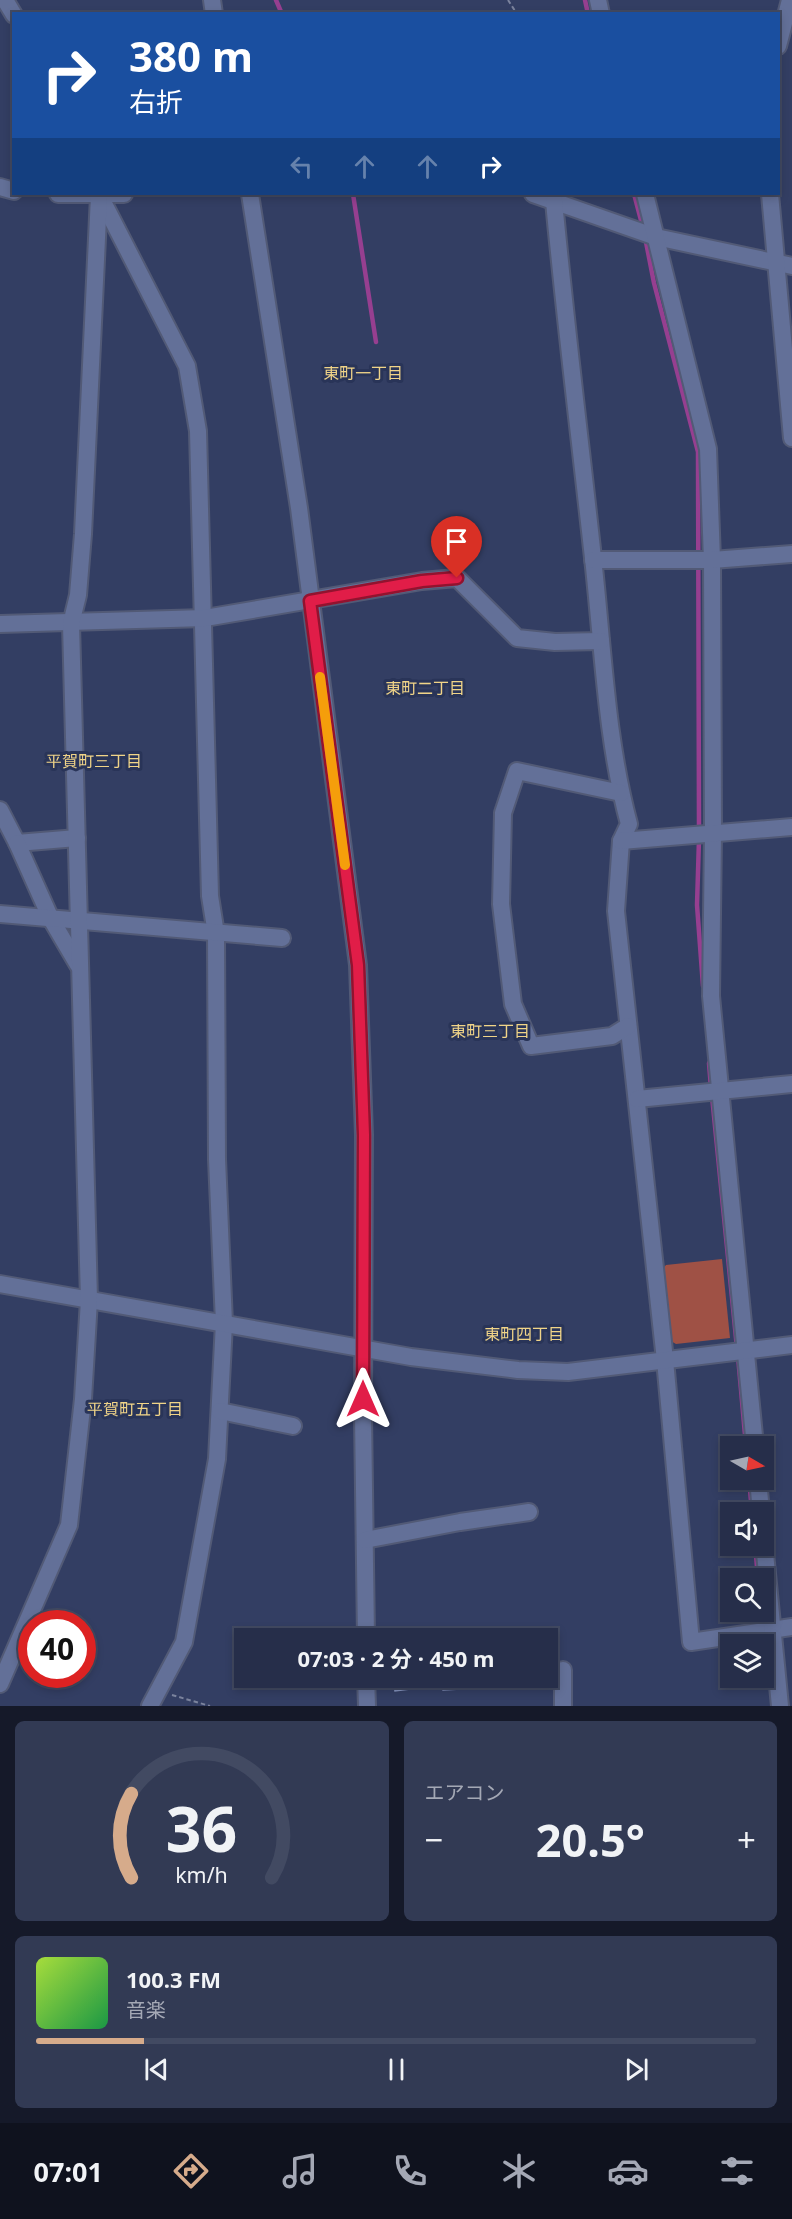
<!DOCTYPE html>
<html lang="ja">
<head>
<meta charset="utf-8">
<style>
	body { margin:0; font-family:"Noto Sans","Noto Sans JP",sans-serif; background:#323a54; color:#f1f3f6; height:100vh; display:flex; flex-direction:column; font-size:22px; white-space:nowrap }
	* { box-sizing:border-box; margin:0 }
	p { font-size:20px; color:#a4a8b5 }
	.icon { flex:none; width:33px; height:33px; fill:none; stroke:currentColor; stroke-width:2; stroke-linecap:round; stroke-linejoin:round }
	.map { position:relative; height:1706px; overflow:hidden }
	.sheet { display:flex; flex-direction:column; gap:15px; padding:15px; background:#151929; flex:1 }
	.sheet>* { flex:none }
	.banner { position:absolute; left:12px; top:12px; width:768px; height:183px; border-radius:0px; box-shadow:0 3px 9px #0003,0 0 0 2px #424a62; background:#1a4fa0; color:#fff; overflow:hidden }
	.needle { width:39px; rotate:99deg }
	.fabs { position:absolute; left:720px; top:1436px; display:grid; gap:12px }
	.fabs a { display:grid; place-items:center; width:54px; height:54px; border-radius:0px; background:#262e4a; box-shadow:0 3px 9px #0003,0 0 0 2px #424a62; font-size:30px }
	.speed { position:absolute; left:18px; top:1610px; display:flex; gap:12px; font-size:30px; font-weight:700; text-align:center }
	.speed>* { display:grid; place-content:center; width:78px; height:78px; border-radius:50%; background:#262e4a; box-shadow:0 3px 9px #0003,0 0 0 2px #424a62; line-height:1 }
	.speed .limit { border:9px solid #d22; background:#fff; color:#111 }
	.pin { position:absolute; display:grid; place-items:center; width:51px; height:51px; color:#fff; margin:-62px -26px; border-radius:50% 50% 50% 0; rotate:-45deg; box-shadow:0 0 6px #0007 }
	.pin .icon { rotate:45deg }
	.me { position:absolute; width:66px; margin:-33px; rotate:0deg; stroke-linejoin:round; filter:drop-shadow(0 0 4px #0008) }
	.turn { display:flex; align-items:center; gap:21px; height:126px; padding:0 18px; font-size:27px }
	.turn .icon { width:78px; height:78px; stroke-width:2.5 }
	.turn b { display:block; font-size:42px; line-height:51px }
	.lanes { display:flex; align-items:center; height:57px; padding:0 18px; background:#0003; justify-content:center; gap:30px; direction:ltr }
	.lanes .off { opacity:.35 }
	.big { font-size:45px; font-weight:700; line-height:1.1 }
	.sheet .card { flex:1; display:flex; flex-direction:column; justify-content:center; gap:9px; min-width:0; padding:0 21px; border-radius:9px; background:#323a54 }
	.sheet .dial { align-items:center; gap:0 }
	.dial svg { height:156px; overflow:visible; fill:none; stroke:#424a62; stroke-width:7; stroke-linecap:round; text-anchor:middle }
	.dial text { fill:#f1f3f6; stroke:none }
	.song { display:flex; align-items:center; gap:18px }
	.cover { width:72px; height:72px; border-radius:9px; background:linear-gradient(135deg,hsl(80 70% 55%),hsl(140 70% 35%)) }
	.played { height:6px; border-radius:3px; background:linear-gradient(90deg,#d6ab8b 15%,#424a62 15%) }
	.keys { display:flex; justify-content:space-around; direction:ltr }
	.heat { display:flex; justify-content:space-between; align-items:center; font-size:33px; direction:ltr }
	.sheet .tiles { flex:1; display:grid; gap:15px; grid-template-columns:1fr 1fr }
	.card:last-child { grid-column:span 2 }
	.trip { position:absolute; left:234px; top:1628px; width:324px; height:60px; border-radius:0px; background:#262e4a; box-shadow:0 3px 9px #0003,0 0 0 2px #424a62; font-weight:700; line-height:60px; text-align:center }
	.tab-bar { display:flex; height:96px; justify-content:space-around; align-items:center; background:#0f121e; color:#a4a8b5 }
	.tab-bar .icon { width:42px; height:42px }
	.tab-bar .current { color:#d6ab8b }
	.tab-bar b { font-size:27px; color:#f1f3f6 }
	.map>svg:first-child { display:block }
	.green { fill:#9f5145 }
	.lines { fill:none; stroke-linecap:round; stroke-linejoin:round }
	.stream { stroke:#963f90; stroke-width:4.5 }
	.building { fill:#4359b9; stroke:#8694be; stroke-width:1.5 }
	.minor-casing { stroke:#525a76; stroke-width:20 }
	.path { stroke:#7b839d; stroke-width:2; stroke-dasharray:4.5 3; stroke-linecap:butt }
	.minor { stroke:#637098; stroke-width:16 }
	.route-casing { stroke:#92132f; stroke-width:15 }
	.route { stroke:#e11d48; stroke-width:10 }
	.slow { stroke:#f59e0b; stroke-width:10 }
	.labels { text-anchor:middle; stroke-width:6; stroke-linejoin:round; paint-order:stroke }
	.neighbourhood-label { font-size:16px; fill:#f0d488; stroke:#293458 }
</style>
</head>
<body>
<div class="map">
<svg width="792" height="1706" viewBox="0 0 792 1706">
	<rect width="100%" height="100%" fill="#333e63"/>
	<polygon class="green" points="722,1259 730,1338 676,1344 669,1340 662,1270 666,1265"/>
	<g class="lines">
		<g class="stream">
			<polyline points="276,0 282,14"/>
			<polyline points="585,0 588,14"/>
			<polyline points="353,194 376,342"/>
			<polyline points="634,194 643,228"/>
			<polyline points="645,237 654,283 698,452 699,831"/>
			<polyline points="699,839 697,905 703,986"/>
			<polyline points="709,1063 711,1088"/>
			<polyline points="712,1096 737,1348"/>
			<polyline points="738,1356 746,1446"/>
			<polyline points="749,1479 752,1512"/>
			<polyline points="755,1545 758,1578"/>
			<polyline points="761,1611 761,1614"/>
		</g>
	</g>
	<polygon class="building" points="393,1677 459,1677 460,1689 443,1690 442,1685 395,1691"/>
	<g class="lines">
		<defs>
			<g id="minor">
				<polyline points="5,0 14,15"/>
				<polyline points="212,0 214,14"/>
				<polyline points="598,0 601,14"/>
				<polyline points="778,46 790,0"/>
				<polyline points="0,187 14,191"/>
				<polyline points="58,194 124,194"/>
				<polyline points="99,194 187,366 198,431 210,896 216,934 217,1159 224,1323 217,1459 184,1642 150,1706"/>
				<polyline points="250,194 299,508 358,965 364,1135 363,1414 366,1638"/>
				<polyline points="533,194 656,237 792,266"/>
				<polyline points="645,194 708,449 712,560 713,833 711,996 755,1446"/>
				<polyline points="770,194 792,438"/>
				<path d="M554,201C565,320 580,439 593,558C603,647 606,739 629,824L621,841L616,911L665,1360L691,1642L792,1627"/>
				<polyline points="593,560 712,560 792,554"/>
				<polyline points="0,624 205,618 422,581 457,578 517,638 555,642 601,641"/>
				<polyline points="621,793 517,771 503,813 501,904 513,1004 531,1046 612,1036 628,1026"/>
				<polyline points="0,810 17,843 77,838"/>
				<polyline points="621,841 792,827"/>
				<polyline points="17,843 51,919 78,965"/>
				<polyline points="0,914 282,938"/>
				<polyline points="637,1099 792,1084"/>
				<polyline points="0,1284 411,1357 518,1370 568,1372 792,1345"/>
				<polyline points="220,1411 293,1426"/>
				<polyline points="758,1479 761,1512"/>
				<polyline points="365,1540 460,1522 529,1512"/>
				<polyline points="764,1543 780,1706"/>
				<polyline points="563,1670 563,1706"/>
				<polyline points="366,1677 367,1706"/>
				<polyline points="0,1684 69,1525 83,1399 89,1300 71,624 78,595 83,534 99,196"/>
			</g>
		</defs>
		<use href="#minor" class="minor-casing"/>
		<g class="path">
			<polyline points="508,0 517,14"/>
			<polyline points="172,1695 210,1706"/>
		</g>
		<use href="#minor" class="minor"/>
	</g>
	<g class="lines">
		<defs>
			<polyline id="route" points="363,1399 364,1135 358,965 310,601 422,581 457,578"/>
		</defs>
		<use href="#route" class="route-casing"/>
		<use href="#route" class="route"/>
		<polyline class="slow" points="320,677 345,865"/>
	</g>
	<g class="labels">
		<g class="neighbourhood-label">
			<text x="363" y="379">東町一丁目</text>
			<text x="425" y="694">東町二丁目</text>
			<text x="94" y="767">平賀町三丁目</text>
			<text x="490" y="1037">東町三丁目</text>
			<text x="524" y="1340">東町四丁目</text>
			<text x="135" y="1415">平賀町五丁目</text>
		</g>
	</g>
</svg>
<div class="fabs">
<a><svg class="needle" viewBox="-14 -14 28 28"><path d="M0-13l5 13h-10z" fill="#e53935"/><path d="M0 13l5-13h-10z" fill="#a4a8b5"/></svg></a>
<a><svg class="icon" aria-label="sound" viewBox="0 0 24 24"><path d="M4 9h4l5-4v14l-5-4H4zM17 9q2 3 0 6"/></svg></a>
<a><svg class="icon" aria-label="search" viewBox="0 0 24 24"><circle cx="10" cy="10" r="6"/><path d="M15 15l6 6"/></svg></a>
<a><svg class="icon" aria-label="layers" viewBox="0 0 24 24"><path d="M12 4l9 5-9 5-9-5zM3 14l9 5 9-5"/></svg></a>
</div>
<div class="speed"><div class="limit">40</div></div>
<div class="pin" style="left:457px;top:578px;background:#d93025"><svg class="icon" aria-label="arrive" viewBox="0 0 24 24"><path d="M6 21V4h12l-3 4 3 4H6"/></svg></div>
<svg class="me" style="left:363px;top:1399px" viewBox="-20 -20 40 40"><path d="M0-17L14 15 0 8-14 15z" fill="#e11d48" stroke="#fff" stroke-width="4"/></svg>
<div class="trip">07:03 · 2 分 · 450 m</div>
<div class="banner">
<div class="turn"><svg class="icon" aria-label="right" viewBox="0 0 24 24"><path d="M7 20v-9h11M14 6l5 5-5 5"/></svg><div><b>380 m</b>右折</div></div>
<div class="lanes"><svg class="icon off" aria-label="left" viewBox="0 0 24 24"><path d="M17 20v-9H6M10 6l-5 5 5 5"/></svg><svg class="icon off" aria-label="ahead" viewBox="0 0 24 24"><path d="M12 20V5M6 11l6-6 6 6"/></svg><svg class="icon off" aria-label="ahead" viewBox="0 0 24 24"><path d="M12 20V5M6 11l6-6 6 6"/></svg><svg class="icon" aria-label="right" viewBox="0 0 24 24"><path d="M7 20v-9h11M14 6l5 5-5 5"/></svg></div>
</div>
</div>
<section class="sheet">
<div class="tiles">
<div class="card dial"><svg viewBox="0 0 100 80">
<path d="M14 69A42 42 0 1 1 86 69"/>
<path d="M14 69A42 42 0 0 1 14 26" stroke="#d6ab8b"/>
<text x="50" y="56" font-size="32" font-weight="700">36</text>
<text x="50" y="72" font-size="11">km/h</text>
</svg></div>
<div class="card"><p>エアコン</p>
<div class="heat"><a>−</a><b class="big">20.5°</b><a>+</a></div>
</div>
<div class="card">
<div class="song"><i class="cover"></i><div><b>100.3 FM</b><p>音楽</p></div></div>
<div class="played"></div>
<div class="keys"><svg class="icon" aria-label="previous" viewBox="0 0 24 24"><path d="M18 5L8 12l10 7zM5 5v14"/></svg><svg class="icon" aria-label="pause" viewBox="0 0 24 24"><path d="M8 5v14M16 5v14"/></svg><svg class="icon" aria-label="next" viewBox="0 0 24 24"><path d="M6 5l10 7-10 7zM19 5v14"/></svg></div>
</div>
</div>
</section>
<nav class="tab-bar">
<b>07:01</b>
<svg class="icon current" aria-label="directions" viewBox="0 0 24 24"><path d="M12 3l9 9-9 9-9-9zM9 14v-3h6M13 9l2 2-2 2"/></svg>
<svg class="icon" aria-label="music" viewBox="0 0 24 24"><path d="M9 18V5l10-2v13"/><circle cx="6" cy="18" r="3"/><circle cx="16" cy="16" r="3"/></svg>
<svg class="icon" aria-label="phone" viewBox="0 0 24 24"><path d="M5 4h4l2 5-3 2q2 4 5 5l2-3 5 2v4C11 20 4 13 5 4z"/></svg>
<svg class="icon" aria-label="climate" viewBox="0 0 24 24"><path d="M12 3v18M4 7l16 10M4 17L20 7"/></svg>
<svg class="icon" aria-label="car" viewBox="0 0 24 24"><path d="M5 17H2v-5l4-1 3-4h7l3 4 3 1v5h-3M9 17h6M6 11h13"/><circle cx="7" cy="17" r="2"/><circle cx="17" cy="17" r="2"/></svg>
<svg class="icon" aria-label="filters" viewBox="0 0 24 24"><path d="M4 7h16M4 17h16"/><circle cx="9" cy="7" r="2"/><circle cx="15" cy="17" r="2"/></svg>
</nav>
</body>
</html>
